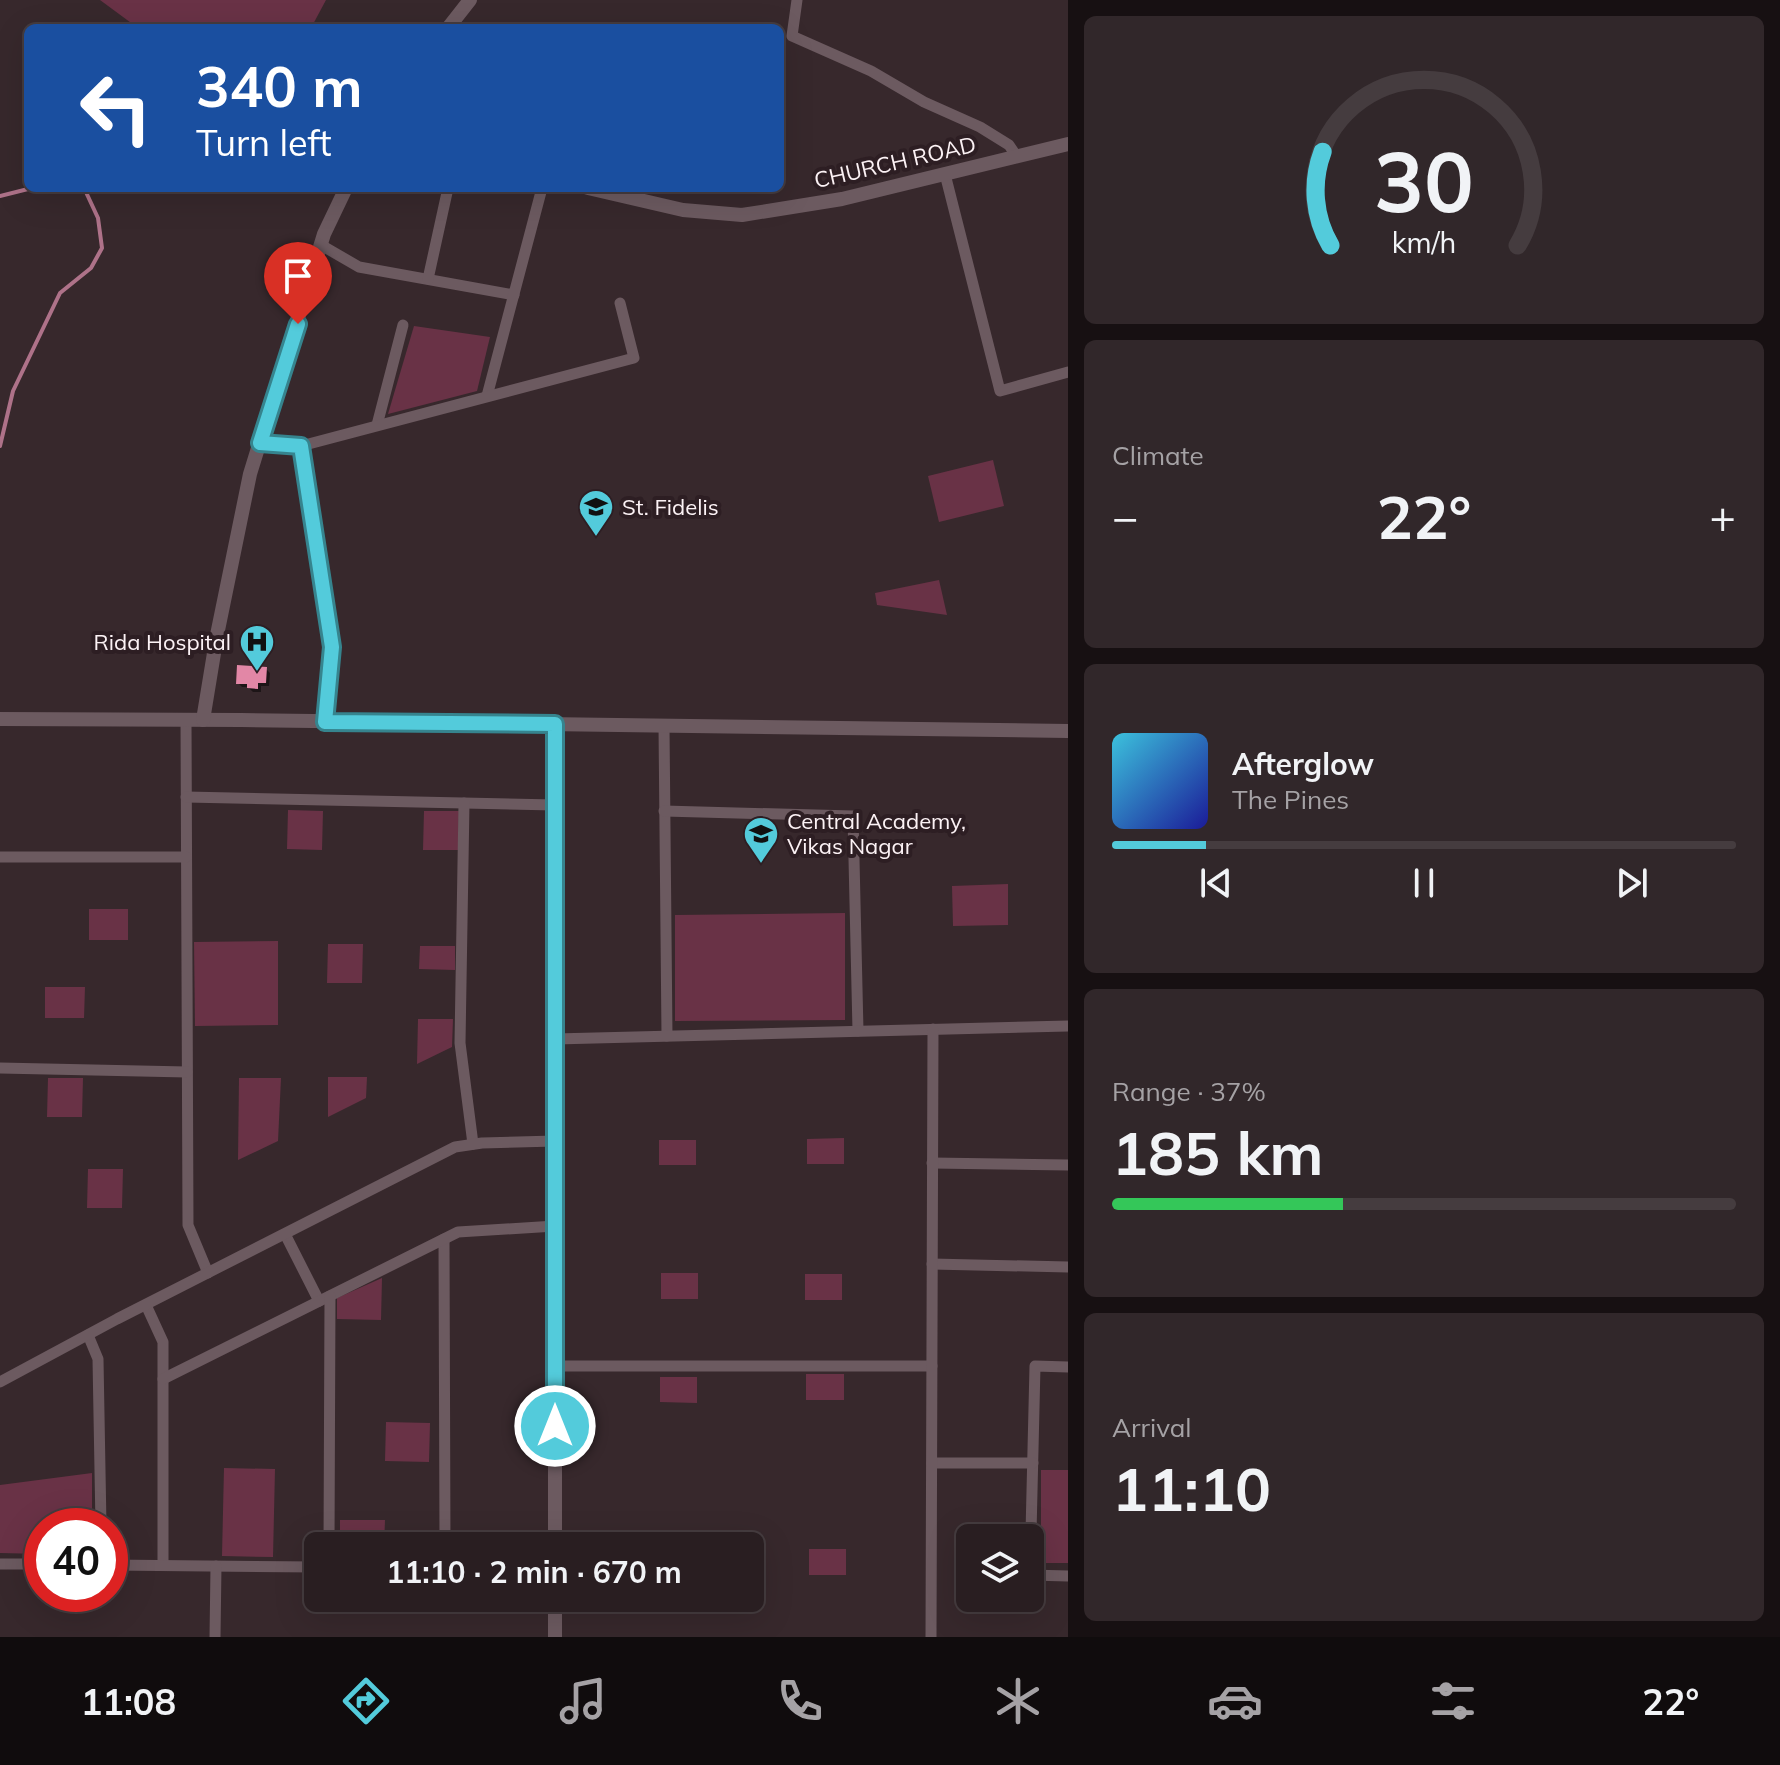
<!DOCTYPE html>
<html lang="en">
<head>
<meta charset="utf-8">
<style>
	body { margin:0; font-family:Mulish,sans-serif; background:#31272a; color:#f1f3f6; height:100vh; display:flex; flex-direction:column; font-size:30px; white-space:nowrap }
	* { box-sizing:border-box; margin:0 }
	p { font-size:26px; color:#a5a2a5 }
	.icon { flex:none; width:44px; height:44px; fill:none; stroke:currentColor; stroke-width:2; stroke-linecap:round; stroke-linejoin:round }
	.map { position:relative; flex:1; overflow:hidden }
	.sheet { display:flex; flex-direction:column; gap:16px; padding:16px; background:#171012; width:712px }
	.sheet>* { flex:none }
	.guide { position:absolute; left:24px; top:24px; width:760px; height:168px; border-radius:12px; box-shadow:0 8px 32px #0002,0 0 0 2px #453c3f; background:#1a4fa0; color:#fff; overflow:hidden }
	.tools { position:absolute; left:956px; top:1524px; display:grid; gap:16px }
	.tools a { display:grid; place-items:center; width:88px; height:88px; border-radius:12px; background:#291e21; box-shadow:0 8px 32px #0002,0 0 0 2px #453c3f; font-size:40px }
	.speed { position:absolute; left:24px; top:1508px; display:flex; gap:16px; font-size:40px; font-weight:700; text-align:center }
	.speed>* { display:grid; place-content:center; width:104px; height:104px; border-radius:50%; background:#291e21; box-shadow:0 8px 32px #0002,0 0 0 2px #453c3f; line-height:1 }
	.speed .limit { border:12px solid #d22; background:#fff; color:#111 }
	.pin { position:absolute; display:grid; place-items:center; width:68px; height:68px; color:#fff; margin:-82px -34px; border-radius:50% 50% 50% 0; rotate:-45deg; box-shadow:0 0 8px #0007 }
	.pin .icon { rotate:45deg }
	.me { position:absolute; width:88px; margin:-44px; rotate:0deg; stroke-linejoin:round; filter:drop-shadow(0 0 6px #0008) }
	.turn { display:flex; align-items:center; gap:28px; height:168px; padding:0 40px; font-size:36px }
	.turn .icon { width:104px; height:104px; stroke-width:2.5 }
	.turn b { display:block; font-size:56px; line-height:68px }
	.big { font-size:60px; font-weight:700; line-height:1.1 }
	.sheet .tile { flex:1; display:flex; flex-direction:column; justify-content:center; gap:12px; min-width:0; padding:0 28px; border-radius:12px; background:#31272a }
	.sheet .dial { align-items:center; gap:0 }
	.dial svg { height:208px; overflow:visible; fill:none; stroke:#453c3f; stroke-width:7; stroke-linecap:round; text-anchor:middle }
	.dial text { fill:#f1f3f6; stroke:none }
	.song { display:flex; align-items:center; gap:24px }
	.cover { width:96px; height:96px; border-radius:12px; background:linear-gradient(135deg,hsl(190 70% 55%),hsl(240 70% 35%)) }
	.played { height:8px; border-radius:4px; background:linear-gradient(90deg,#53cbdb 15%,#453c3f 15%) }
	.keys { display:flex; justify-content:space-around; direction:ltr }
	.heat { display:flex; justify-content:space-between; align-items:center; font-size:44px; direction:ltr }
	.charge { height:12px; border-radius:6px; background:linear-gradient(90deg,#34c759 37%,#453c3f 0) }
	.trip { position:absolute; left:304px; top:1532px; width:460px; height:80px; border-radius:12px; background:#291e21; box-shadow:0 8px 32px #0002,0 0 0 2px #453c3f; font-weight:700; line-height:80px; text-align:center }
	.menu { display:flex; height:128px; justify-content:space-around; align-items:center; background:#100c0d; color:#a5a2a5 }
	.menu .icon { width:56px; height:56px }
	.menu .current { color:#53cbdb }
	.menu b { font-size:36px; color:#f1f3f6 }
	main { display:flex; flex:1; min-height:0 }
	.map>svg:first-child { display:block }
	.green { fill:#693246 }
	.shadow { fill:#0007 }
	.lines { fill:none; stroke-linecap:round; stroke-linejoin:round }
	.stream { stroke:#ae7289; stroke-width:4 }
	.building { fill:#e287a6 }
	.minor { stroke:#6c5a60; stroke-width:11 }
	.tertiary { stroke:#6c5a60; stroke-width:14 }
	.route-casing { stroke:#36848e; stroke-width:20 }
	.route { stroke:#53cbdb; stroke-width:14 }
	.labels { text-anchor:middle; stroke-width:8; stroke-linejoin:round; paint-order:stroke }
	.street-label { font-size:22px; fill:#fcf2f5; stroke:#2d1e23 }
	.poi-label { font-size:22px; fill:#fcf2f5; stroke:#2d1e23; text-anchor:start }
</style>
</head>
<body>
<main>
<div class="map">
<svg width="1068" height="1637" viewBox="0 0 1068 1637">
	<rect width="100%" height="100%" fill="#37282c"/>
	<g class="green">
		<polygon points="100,0 326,0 311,28 138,28"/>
		<polygon points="414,326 490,337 477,391 388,414"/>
		<polygon points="993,460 1004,506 939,522 928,476"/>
		<polygon points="939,580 947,615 877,605 875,593"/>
		<polygon points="288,810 323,811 322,850 287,849"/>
		<polygon points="424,811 459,811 458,850 423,850"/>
		<polygon points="1008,884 1008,925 953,926 952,886"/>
		<rect x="89" y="909" width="39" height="31"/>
		<polygon points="845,913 845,1020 675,1021 675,915"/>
		<polygon points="278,941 278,1025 195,1026 194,942"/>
		<polygon points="328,944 363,944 362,983 327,983"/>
		<polygon points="420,946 455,946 455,970 419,969"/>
		<polygon points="45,987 85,987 84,1018 45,1018"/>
		<polygon points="418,1019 453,1019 452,1047 417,1064"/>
		<polygon points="328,1077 367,1077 366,1098 328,1117"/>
		<polygon points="48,1078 83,1078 82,1117 47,1117"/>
		<polygon points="239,1078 281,1078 278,1141 238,1160"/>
		<polygon points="844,1138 844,1164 807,1164 807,1139"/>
		<rect x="659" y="1140" width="37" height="25"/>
		<polygon points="88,1169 123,1169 122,1208 87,1208"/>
		<rect x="661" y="1273" width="37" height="26"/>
		<rect x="805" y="1274" width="37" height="26"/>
		<polygon points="382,1278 381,1320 337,1319 337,1298"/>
		<rect x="806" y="1374" width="38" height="26"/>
		<polygon points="660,1377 697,1377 697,1403 660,1402"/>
		<polygon points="386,1422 430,1423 429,1462 385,1461"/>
		<polygon points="224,1468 275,1469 273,1557 222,1556"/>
		<rect x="1041" y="1470" width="27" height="93"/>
		<polygon points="92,1473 92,1526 42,1526 42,1554 0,1553 0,1485"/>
		<polygon points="340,1520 385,1520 384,1546 340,1546"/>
		<rect x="809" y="1549" width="37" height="26"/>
	</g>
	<polygon class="shadow" points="266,669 270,673 269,686 261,686 261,692 253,692 248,687 242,687 238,683"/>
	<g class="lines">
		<g class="stream">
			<polyline points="0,196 32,188"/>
			<polyline points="0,446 13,391 60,293 91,268 102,248 98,218 85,190 80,188"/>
		</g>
	</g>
	<polygon class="building" points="237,665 267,667 266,683 258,683 258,689 247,688 247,684 236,684"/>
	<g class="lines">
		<g class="minor">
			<polyline points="797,0 792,36 871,71 924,102 980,127 1009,145 1017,157"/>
			<polyline points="945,174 1000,391 1068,372"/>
			<polyline points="321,245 359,267 514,295"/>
			<polyline points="428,279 448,188"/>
			<polyline points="487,396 542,188"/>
			<polyline points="377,425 403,325"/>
			<polyline points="260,443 301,446 634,358 620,303"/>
			<polyline points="301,446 332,647 325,722"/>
			<polyline points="186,720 188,1225 208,1273"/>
			<polyline points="664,726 667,1036"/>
			<polyline points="186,797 555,805"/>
			<polyline points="464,803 460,1043 473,1144"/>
			<polyline points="664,811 853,816 858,1031"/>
			<polyline points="0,857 186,857"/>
			<polyline points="555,1039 1068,1026"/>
			<polyline points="0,1068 187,1072"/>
			<polyline points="932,1163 1068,1165"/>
			<polyline points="285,1234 319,1301"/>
			<polyline points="444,1239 445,1546"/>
			<polyline points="932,1264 1068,1267"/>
			<polyline points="146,1305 163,1342 163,1565"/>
			<polyline points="88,1335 98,1359 101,1526"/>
			<polyline points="555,1366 932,1366"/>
			<polyline points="1068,1367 1035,1366 1030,1575 1068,1576"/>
			<polyline points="163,1379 458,1232 555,1226"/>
			<polyline points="0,1382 117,1319 455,1147 482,1143 555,1141"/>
			<polyline points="932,1463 1033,1463"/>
			<polyline points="329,1546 330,1296"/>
			<polyline points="0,1564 42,1564"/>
			<polyline points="110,1565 318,1567"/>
			<polyline points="215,1637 216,1566"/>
			<polyline points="931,1637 933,1029"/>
		</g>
		<g class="tertiary">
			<polyline points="448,28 470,0"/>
			<polyline points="588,188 683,210 742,215 842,199 1068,144"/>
			<polyline points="0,719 241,720 1068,731"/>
			<polyline points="203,720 217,635 250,474 324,234 346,188"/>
			<polyline points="555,1546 555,724"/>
			<polyline points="555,1598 555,1637"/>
		</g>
	</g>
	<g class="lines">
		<defs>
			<polyline id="route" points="298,324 260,443 301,446 332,647 325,722 555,724 555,1426"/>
		</defs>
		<use href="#route" class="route-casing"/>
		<use href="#route" class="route"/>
	</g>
	<defs>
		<symbol id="university-pin" viewBox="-11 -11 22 30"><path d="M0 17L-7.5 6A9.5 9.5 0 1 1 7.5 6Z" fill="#53cbdb" stroke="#2d1e23"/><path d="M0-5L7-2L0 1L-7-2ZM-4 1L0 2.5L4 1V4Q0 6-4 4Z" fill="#111"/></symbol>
		<symbol id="hospital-pin" viewBox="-11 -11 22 30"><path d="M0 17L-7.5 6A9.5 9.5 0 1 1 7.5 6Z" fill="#53cbdb" stroke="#2d1e23"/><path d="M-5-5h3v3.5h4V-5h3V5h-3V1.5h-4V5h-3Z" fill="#111"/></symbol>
		<symbol id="school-pin" viewBox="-11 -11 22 30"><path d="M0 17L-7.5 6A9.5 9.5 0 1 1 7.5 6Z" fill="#53cbdb" stroke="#2d1e23"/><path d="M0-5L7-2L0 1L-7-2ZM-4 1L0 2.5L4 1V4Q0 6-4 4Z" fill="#111"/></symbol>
	</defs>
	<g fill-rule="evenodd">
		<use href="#university-pin" x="576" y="487" width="40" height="54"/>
		<use href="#hospital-pin" x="237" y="622" width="40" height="54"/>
		<use href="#school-pin" x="741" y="814" width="40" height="54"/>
	</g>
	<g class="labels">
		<g class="street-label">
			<text transform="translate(895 162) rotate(-13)" y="8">CHURCH ROAD</text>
		</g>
		<g class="poi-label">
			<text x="622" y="515">St. Fidelis</text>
			<text x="231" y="650" text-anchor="end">Rida Hospital</text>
			<text x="787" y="829">Central Academy,<tspan x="787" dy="25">Vikas Nagar</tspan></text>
		</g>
	</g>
</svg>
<div class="tools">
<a><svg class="icon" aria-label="layers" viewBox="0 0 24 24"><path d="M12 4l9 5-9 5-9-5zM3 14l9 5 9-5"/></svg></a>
</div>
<div class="speed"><div class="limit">40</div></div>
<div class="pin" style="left:298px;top:324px;background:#d93025"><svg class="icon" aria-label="arrive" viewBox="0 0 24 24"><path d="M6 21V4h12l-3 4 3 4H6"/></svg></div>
<svg class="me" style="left:555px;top:1426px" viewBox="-20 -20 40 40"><circle r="17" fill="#53cbdb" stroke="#fff" stroke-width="3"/><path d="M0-11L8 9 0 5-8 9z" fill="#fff"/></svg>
<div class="trip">11:10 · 2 min · 670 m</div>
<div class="guide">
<div class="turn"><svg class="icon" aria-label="left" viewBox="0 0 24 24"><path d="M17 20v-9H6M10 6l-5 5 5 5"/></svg><div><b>340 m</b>Turn left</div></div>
</div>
</div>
<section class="sheet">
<div class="tile dial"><svg viewBox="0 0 100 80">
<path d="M14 69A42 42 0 1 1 86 69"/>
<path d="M14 69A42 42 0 0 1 11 33" stroke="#53cbdb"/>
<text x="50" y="56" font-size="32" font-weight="700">30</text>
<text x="50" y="72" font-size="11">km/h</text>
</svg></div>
<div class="tile"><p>Climate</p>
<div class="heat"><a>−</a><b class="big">22°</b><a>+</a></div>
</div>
<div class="tile">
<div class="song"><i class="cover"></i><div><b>Afterglow</b><p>The Pines</p></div></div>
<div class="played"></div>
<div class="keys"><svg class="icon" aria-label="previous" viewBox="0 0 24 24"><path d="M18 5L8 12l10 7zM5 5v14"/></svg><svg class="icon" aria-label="pause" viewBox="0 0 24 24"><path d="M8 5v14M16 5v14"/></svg><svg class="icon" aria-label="next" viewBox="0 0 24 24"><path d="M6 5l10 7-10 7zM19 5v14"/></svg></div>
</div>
<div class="tile"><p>Range · 37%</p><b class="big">185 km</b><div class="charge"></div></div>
<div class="tile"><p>Arrival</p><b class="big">11:10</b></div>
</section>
</main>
<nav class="menu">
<b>11:08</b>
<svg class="icon current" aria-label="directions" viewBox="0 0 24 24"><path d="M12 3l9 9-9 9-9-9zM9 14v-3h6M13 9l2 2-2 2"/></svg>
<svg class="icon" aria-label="music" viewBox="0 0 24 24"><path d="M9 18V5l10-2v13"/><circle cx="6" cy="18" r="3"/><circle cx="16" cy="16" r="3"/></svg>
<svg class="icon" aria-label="phone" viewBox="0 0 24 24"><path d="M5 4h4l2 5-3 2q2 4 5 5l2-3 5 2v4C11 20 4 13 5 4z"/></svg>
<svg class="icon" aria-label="climate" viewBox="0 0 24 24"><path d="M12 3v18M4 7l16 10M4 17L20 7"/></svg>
<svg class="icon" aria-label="car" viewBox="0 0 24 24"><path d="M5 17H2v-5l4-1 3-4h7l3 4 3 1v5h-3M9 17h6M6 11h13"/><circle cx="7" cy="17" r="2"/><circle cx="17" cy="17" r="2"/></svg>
<svg class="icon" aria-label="filters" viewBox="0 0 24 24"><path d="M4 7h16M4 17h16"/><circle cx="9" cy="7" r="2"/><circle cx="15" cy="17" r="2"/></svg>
<b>22°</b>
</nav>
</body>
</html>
